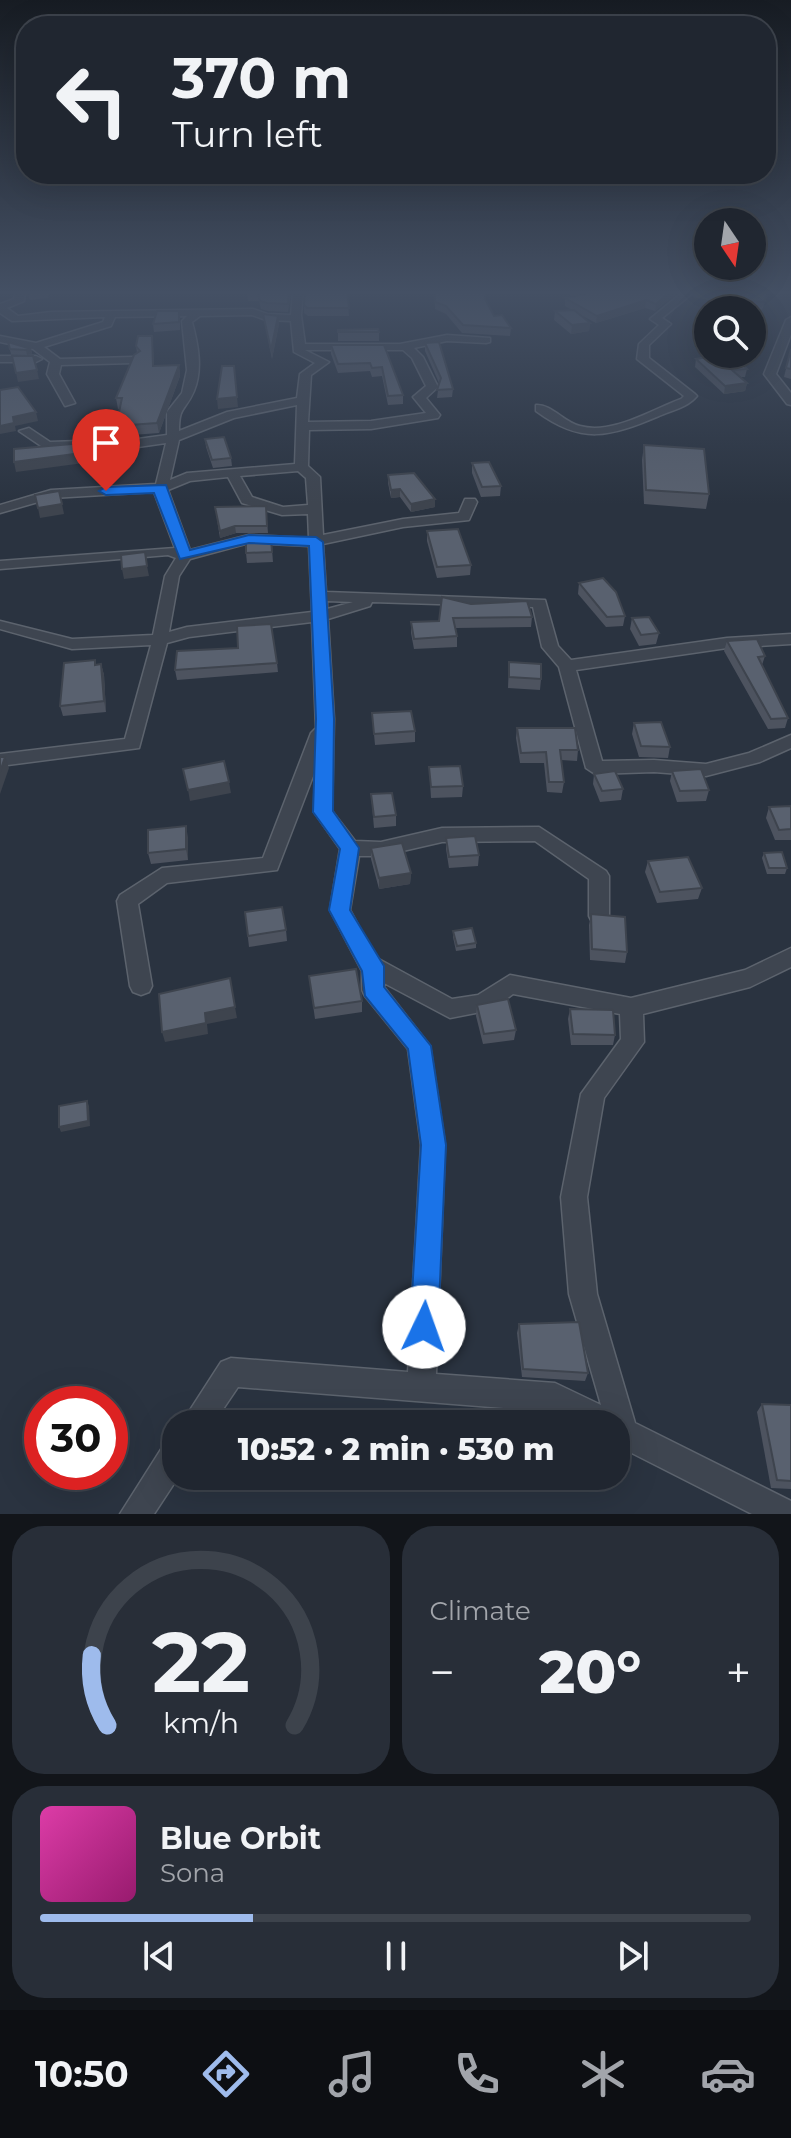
<!DOCTYPE html>
<html lang="en">
<head>
<meta charset="utf-8">
<style>
	body { margin:0; font-family:Montserrat,sans-serif; background:#282e38; color:#f1f3f6; height:100vh; display:flex; flex-direction:column; font-size:30px; white-space:nowrap }
	* { box-sizing:border-box; margin:0 }
	p { font-size:26px; color:#a2a5ab }
	.icon { flex:none; width:44px; height:44px; fill:none; stroke:currentColor; stroke-width:2; stroke-linecap:round; stroke-linejoin:round }
	.map { position:relative; height:1514px; overflow:hidden }
	.side { display:flex; flex-direction:column; gap:12px; padding:12px; background:#12151a; flex:1 }
	.side>* { flex:none }
	.top-card { position:absolute; left:16px; top:16px; width:760px; height:168px; border-radius:32px; box-shadow:0 8px 32px #0002,0 0 0 2px #3d434c; background:#202630; color:#f1f3f6; overflow:hidden }
	.needle { width:52px; rotate:167deg }
	.fabs { position:absolute; left:694px; top:208px; display:grid; gap:16px }
	.fabs a { display:grid; place-items:center; width:72px; height:72px; border-radius:50%; background:#202630; box-shadow:0 8px 32px #0002,0 0 0 2px #3d434c; font-size:40px }
	.speed { position:absolute; left:24px; top:1386px; display:flex; gap:16px; font-size:40px; font-weight:700; text-align:center }
	.speed>* { display:grid; place-content:center; width:104px; height:104px; border-radius:50%; background:#202630; box-shadow:0 8px 32px #0002,0 0 0 2px #3d434c; line-height:1 }
	.speed .limit { border:12px solid #d22; background:#fff; color:#111 }
	.pin { position:absolute; display:grid; place-items:center; width:68px; height:68px; color:#fff; margin:-82px -34px; border-radius:50% 50% 50% 0; rotate:-45deg; box-shadow:0 0 8px #0007 }
	.pin .icon { rotate:45deg }
	.me { position:absolute; width:88px; margin:-44px; rotate:3deg; stroke-linejoin:round; filter:drop-shadow(0 0 6px #0008) }
	.turn { display:flex; align-items:center; gap:28px; height:168px; padding:0 24px; font-size:36px }
	.turn .icon { width:104px; height:104px; stroke-width:2.5 }
	.turn b { display:block; font-size:56px; line-height:68px }
	.big { font-size:60px; font-weight:800; line-height:1.1 }
	.side .tile { flex:1; display:flex; flex-direction:column; justify-content:center; gap:12px; min-width:0; padding:0 28px; border-radius:32px; background:#282e38 }
	.side .dial { align-items:center; gap:0 }
	.dial svg { height:208px; overflow:visible; fill:none; stroke:#3d434c; stroke-width:7; stroke-linecap:round; text-anchor:middle }
	.dial text { fill:#f1f3f6; stroke:none }
	.song { display:flex; align-items:center; gap:24px }
	.cover { width:96px; height:96px; border-radius:12px; background:linear-gradient(135deg,hsl(320 70% 55%),hsl(320 70% 35%)) }
	.played { height:8px; border-radius:4px; background:linear-gradient(90deg,#9ebbec 30%,#3d434c 30%) }
	.keys { display:flex; justify-content:space-around; direction:ltr }
	.heat { display:flex; justify-content:space-between; align-items:center; font-size:44px; direction:ltr }
	.side .tiles { flex:1; display:grid; gap:12px; grid-template-columns:1fr 1fr }
	.tile:last-child { grid-column:span 2 }
	.trip { position:absolute; left:162px; top:1410px; width:468px; height:80px; border-radius:32px; background:#202630; box-shadow:0 8px 32px #0002,0 0 0 2px #3d434c; font-weight:800; line-height:80px; text-align:center }
	.dock { display:flex; height:128px; justify-content:space-around; align-items:center; background:#0d0f13; color:#a2a5ab }
	.dock .icon { width:56px; height:56px }
	.dock .active { color:#9ebbec }
	.dock b { font-size:36px; color:#f1f3f6 }
	.map>svg:first-child { display:block }
	.lines { fill:none; stroke-linecap:round; stroke-linejoin:round }
	.minor-casing { stroke:#5c636d; stroke-width:3 }
	.minor { fill:#3e4550; fill-rule:evenodd }
	.wall { fill:#4d535f }
	.shaded-wall { fill:#3e444e }
	.building { fill:#59616f; stroke:#3e444e; stroke-width:2 }
	.route { fill:#1a73e8; stroke:#114b97; stroke-width:2 }
</style>
</head>
<body>
<div class="map">
<svg width="791" height="1514" viewBox="0 0 791 1514">
	<rect width="100%" height="100%" fill="#2a3340"/>
	<g class="lines">
		<defs>
			<g id="minor">
				<path d="M15,292H25L24,301L7,308L18,316L51,312L253,309L267,314L291,315L293,292H303L301,315L305,344H400L447,335L490,338V342L486,343L447,341L414,348L423,357L438,387L426,398L440,415L438,418L371,429L309,430L308,466L320,477L323,535L403,519L459,513L465,499H475L477,502L469,520L403,527L323,544L326,592L545,600L558,646L571,660L727,638L791,634V644L727,648L576,670L602,761L654,760L706,764L749,753L791,735V748L760,762L706,776L654,772L595,774L586,768L559,667L542,647L533,607L372,602L370,606L328,619L334,719L332,811L355,841L381,842L442,828L539,827L606,871L609,876V916L606,922L599,924L592,922L589,916V879L535,841L442,842L381,856H359L350,910L375,957L452,999L478,995L510,975L631,998L745,970L791,948V967L750,987L643,1014L644,1042L604,1098L587,1197L597,1294L635,1423L791,1501V1514H752L616,1445V1424H576L553,1412L238,1387L213,1424H181L221,1362L231,1358L408,1372L421,1145L408,1049L365,996L362,990V971L330,910L340,849L314,812L315,771L277,870L167,883L138,904L152,986L149,992L141,995L133,992L130,986L117,901L120,895L162,868L263,858L311,733L316,728L312,622L189,637L167,643L139,748L0,766V754L125,739L151,645L72,649L0,629V621L72,639L153,635L165,576L176,558L168,555L0,569V561L175,548L154,492L52,498L0,513V505L51,490L156,484L166,443L138,447L47,450L19,431L29,428L50,442L138,439L167,435V412L182,393L187,370L182,321L187,316L115,317L111,326L44,347L60,359L133,357L139,360L133,363L61,365L59,374L75,403L65,406L47,374L50,362L33,349L0,342V336L36,343L103,322L105,317L12,321L0,313V304L14,299ZM252,315L266,320L291,321L294,352L315,363L300,374L297,398L227,412L179,431C179,405 185,412 194,391C203,369 198,344 192,322L200,316ZM305,350H403L412,358L426,386L413,397L426,413L371,421L308,422L311,375L329,362ZM297,405L295,464L187,473L170,480L179,440L234,418ZM298,471L306,478L308,505L283,507L252,497L240,476ZM228,477L242,503L282,515L308,514L309,538L249,535L190,550L168,490L190,481ZM249,543L309,546L312,612L187,627L169,632L179,576L190,559ZM327,601L353,602L327,609ZM384,983L450,1018L491,1010L513,994L620,1014L621,1039L581,1094L561,1197L569,1294L601,1405L555,1383L436,1374L445,1145L430,1046L384,987Z"/>
				<path d="M683,292H694L662,318L671,324L649,345V358L695,394L697,396C687,408 672,410 659,416C609,437 582,445 536,411V405C551,404 564,422 580,426C612,435 651,410 681,399L684,396L637,359L639,344L659,325L650,319Z"/>
				<polygon points="791,317 791,334 776,374 791,393 791,405 787,404 764,374 786,320"/>
				<polygon points="0,356 36,356 42,359 36,362 0,362"/>
				<polygon points="176,1439 176,1476 179,1476 154,1514 120,1514 165,1443"/>
			</g>
		</defs>
		<use href="#minor" class="minor-casing"/>
		<use href="#minor" class="minor"/>
	</g>
	<g class="wall">
		<polygon points="28,292 50,292 48,298 30,300"/>
		<polygon points="291,292 288,312 268,311 261,309 259,301 248,301 247,293"/>
		<polygon points="347,292 349,316 308,316 304,313 304,305"/>
		<polygon points="435,292 485,299 494,316 511,328 510,336 462,333 446,314 435,309"/>
		<polygon points="565,292 678,292 655,311 645,308 596,323 579,314 590,323 589,331 571,334 554,320 555,311 572,310 565,306 565,298 574,296"/>
		<polygon points="694,292 769,292 762,310 748,308 693,297"/>
		<polygon points="708,312 708,338 695,338 696,330"/>
		<polygon points="752,313 766,329 764,337 752,337"/>
		<polygon points="263,314 278,316 279,324 272,359"/>
		<polygon points="180,319 180,330 154,332 153,324"/>
		<polygon points="338,330 379,332 379,341 338,341"/>
		<polygon points="708,338 708,354 732,354 747,369 745,377 740,377 747,383 745,391 724,394 695,367 696,359 705,357 695,347 696,339"/>
		<polygon points="8,342 31,349 32,354 27,355 11,354"/>
		<polygon points="425,343 453,389 452,397 437,398 439,383 425,351"/>
		<polygon points="331,345 384,345 403,395 403,404 388,405 382,376 372,377 370,371 338,373 331,354"/>
		<polygon points="136,346 153,346 154,366 179,365 180,376 159,433 118,436 116,426 120,409 118,409 116,398 137,353"/>
		<polygon points="791,349 791,379 784,377"/>
		<polygon points="205,439 231,458 232,466 213,468 206,447"/>
		<polygon points="644,445 709,494 706,509 644,504 642,460"/>
		<polygon points="472,463 501,486 500,496 481,497 472,473"/>
		<polygon points="388,475 435,507 411,512 400,497 391,498 388,483"/>
		<polygon points="266,506 268,533 236,533 220,538 215,507"/>
		<polygon points="427,531 471,565 470,575 437,578 427,541"/>
		<polygon points="271,537 273,562 247,563 246,553"/>
		<polygon points="579,583 625,616 623,626 606,627 578,594"/>
		<polygon points="442,597 532,617 531,627 456,628 457,636 457,647 414,649 411,633 411,622 439,621"/>
		<polygon points="632,618 659,633 656,644 639,646 630,629"/>
		<polygon points="727,641 765,656 762,665 788,718 785,728 768,729 724,651"/>
		<polygon points="509,662 541,679 540,690 508,688"/>
		<polygon points="277,663 278,672 177,680 175,670"/>
		<polygon points="101,664 104,675 106,712 63,716 60,706"/>
		<polygon points="372,713 415,731 415,742 375,745"/>
		<polygon points="634,723 670,747 668,758 639,757 632,734"/>
		<polygon points="517,728 578,750 577,761 561,760 564,782 562,793 547,792 544,763 520,763 516,738"/>
		<polygon points="429,767 463,786 462,797 431,798"/>
		<polygon points="672,771 709,790 706,801 677,802 670,781"/>
		<polygon points="594,774 623,789 621,800 600,802 593,784"/>
		<polygon points="371,794 396,815 396,826 374,828"/>
		<polygon points="791,806 791,840 775,840 766,818 769,807"/>
		<polygon points="188,837 188,860 151,864 148,853"/>
		<polygon points="446,838 479,855 478,866 449,868 446,849"/>
		<polygon points="371,848 411,873 410,884 379,889 371,859"/>
		<polygon points="764,853 787,868 785,874 767,874 762,858"/>
		<polygon points="648,861 702,888 698,899 657,903 645,872"/>
		<polygon points="245,912 286,930 287,941 249,947"/>
		<polygon points="591,914 627,952 625,963 590,960 589,925"/>
		<polygon points="453,931 476,943 476,948 456,951 453,937"/>
		<polygon points="309,976 362,1001 362,1012 315,1019"/>
		<polygon points="477,1005 516,1030 514,1040 483,1044 476,1016"/>
		<polygon points="570,1009 615,1035 613,1045 571,1045 568,1019"/>
		<polygon points="519,1324 588,1373 585,1381 522,1377 517,1333"/>
		<polygon points="762,1404 791,1405 791,1489 771,1488 757,1412"/>
	</g>
	<g class="shaded-wall">
		<polygon points="670,292 678,292 655,311 656,304"/>
		<polygon points="646,300 645,308 596,323 597,316"/>
		<polygon points="278,316 279,324 272,359 271,350"/>
		<polygon points="590,323 589,331 571,334 572,325"/>
		<polygon points="31,349 32,354 27,355 26,350"/>
		<polygon points="179,365 180,376 159,433 157,423"/>
		<polygon points="37,370 39,379 18,382 16,373"/>
		<polygon points="747,383 745,391 724,394 725,386"/>
		<polygon points="237,397 238,407 218,409 217,399"/>
		<polygon points="36,412 38,421 15,426 16,431 0,434 0,426 13,417"/>
		<polygon points="97,451 99,461 16,472 14,462"/>
		<polygon points="400,489 400,497 391,498 391,490"/>
		<polygon points="435,499 435,507 411,512 411,504"/>
		<polygon points="62,504 64,514 40,518 38,508"/>
		<polygon points="235,526 236,533 220,538 220,531"/>
		<polygon points="147,566 149,576 124,579 122,569"/>
		<polygon points="101,664 104,675 106,712 104,701"/>
		<polygon points="5,757 9,768 0,794 0,772"/>
		<polygon points="229,782 231,793 190,801 188,790"/>
		<polygon points="186,826 188,837 188,860 186,849"/>
		<polygon points="411,873 410,884 379,889 379,878"/>
		<polygon points="235,1007 237,1018 207,1024 208,1034 165,1042 162,1032 205,1013"/>
		<polygon points="87,1101 89,1106 90,1126 61,1132 59,1127"/>
	</g>
	<g class="building">
		<polygon points="248,292 289,292 288,304 267,303 260,301 258,293 247,293"/>
		<polygon points="305,292 347,292 349,308 307,308 304,305"/>
		<polygon points="435,292 485,292 485,299 494,316 502,315 511,328 463,325 446,306 435,302"/>
		<polygon points="581,292 670,292 656,304 646,300 597,316 565,298 585,294"/>
		<polygon points="706,292 768,292 764,302 741,300 749,310 709,310 718,295"/>
		<polygon points="574,310 590,323 572,325 555,311"/>
		<polygon points="157,311 179,311 179,322 153,324"/>
		<polygon points="708,312 708,330 696,330"/>
		<polygon points="752,313 766,329 752,330"/>
		<polygon points="263,314 278,316 271,350"/>
		<polygon points="378,329 379,332 338,332 338,330"/>
		<polygon points="138,336 152,336 153,366 179,365 157,423 116,426 122,398 116,398 134,355 140,351 136,346"/>
		<polygon points="708,338 708,351 696,339"/>
		<polygon points="8,342 31,349 26,350 10,349"/>
		<polygon points="439,342 453,389 437,390 441,378 425,343"/>
		<polygon points="331,345 384,345 403,395 388,396 382,367 372,368 370,363 338,364"/>
		<polygon points="791,349 791,369 786,368"/>
		<polygon points="712,354 732,354 747,369 732,370 747,383 725,386 696,359 713,356"/>
		<polygon points="12,356 33,356 37,370 16,373"/>
		<polygon points="222,366 234,366 237,397 217,399"/>
		<polygon points="18,387 36,412 13,417 14,423 0,426 0,390"/>
		<polygon points="224,437 231,458 212,460 205,439"/>
		<polygon points="95,442 97,451 14,462 14,449"/>
		<polygon points="644,445 704,449 709,494 646,490"/>
		<polygon points="489,462 501,486 482,487 472,463"/>
		<polygon points="414,473 435,499 411,504 400,489 391,490 388,475"/>
		<polygon points="59,491 62,504 38,508 35,495"/>
		<polygon points="266,506 267,526 235,526 220,531 215,507"/>
		<polygon points="458,529 471,565 437,567 427,531"/>
		<polygon points="246,536 271,537 272,552 246,553"/>
		<polygon points="145,552 147,566 122,569 121,555"/>
		<polygon points="603,578 616,592 625,616 607,617 579,583"/>
		<polygon points="442,597 471,604 527,601 532,617 453,618 457,636 414,639 411,622 439,621"/>
		<polygon points="649,617 659,633 641,635 632,618"/>
		<polygon points="271,624 277,663 175,670 177,651 238,648 237,626"/>
		<polygon points="757,639 765,656 758,657 788,718 771,719 727,641"/>
		<polygon points="95,660 95,665 101,664 104,701 60,706 64,663"/>
		<polygon points="509,662 541,664 541,679 509,677"/>
		<polygon points="411,711 415,731 374,734 372,713"/>
		<polygon points="661,722 670,747 641,746 634,723"/>
		<polygon points="517,728 575,728 578,750 560,750 564,782 549,782 546,752 521,753"/>
		<polygon points="0,757 5,757 0,772"/>
		<polygon points="224,761 229,782 188,790 183,769"/>
		<polygon points="460,766 463,786 431,787 429,767"/>
		<polygon points="701,769 709,790 680,791 672,771"/>
		<polygon points="615,771 623,789 602,791 594,774"/>
		<polygon points="392,793 396,815 374,817 371,794"/>
		<polygon points="791,806 791,829 779,830 769,807"/>
		<polygon points="186,826 186,849 148,853 148,830"/>
		<polygon points="475,836 479,855 449,857 446,838"/>
		<polygon points="402,843 411,873 379,878 371,848"/>
		<polygon points="782,852 787,868 769,868 764,853"/>
		<polygon points="688,857 702,888 660,892 648,861"/>
		<polygon points="282,907 286,930 248,936 245,912"/>
		<polygon points="591,914 625,917 627,952 592,949"/>
		<polygon points="472,928 476,943 457,946 453,931"/>
		<polygon points="356,969 362,1001 314,1008 309,976"/>
		<polygon points="230,978 235,1007 205,1013 206,1023 162,1032 159,994"/>
		<polygon points="508,999 516,1030 484,1034 477,1005"/>
		<polygon points="570,1009 613,1010 615,1035 573,1034"/>
		<polygon points="87,1101 88,1121 59,1127 59,1106"/>
		<polygon points="579,1322 588,1373 523,1369 519,1324"/>
		<polygon points="762,1404 791,1405 791,1481 777,1480"/>
	</g>
	<linearGradient id="sky" x2="0" y2="1"><stop stop-color="#171c23"/><stop offset="0.58" stop-color="#445064"/><stop offset="1" stop-color="#445064" stop-opacity="0"/></linearGradient>
	<rect width="791" height="504" fill="url(#sky)"/>
	<polygon class="route" points="166,485 190,550 249,535 316,537 323,542 334,719 333,811 359,848 350,910 384,966 384,987 431,1046 446,1145 438,1327 434,1337 424,1341 414,1337 410,1327 421,1145 408,1049 365,996 362,971 329,910 340,849 313,812 316,719 309,546 249,543 180,559 154,493 106,495 99,491 106,487"/>
</svg>
<div class="fabs">
<a><svg class="needle" viewBox="-14 -14 28 28"><path d="M0-13l5 13h-10z" fill="#e53935"/><path d="M0 13l5-13h-10z" fill="#a2a5ab"/></svg></a>
<a><svg class="icon" aria-label="search" viewBox="0 0 24 24"><circle cx="10" cy="10" r="6"/><path d="M15 15l6 6"/></svg></a>
</div>
<div class="speed"><div class="limit">30</div></div>
<div class="pin" style="left:106px;top:491px;background:#d93025"><svg class="icon" aria-label="arrive" viewBox="0 0 24 24"><path d="M6 21V4h12l-3 4 3 4H6"/></svg></div>
<svg class="me" style="left:424px;top:1327px" viewBox="-20 -20 40 40"><circle r="19" fill="#fff"/><path d="M0-13L10 11 0 6-10 11z" fill="#1a73e8"/></svg>
<div class="trip">10:52 · 2 min · 530 m</div>
<div class="top-card">
<div class="turn"><svg class="icon" aria-label="left" viewBox="0 0 24 24"><path d="M17 20v-9H6M10 6l-5 5 5 5"/></svg><div><b>370 m</b>Turn left</div></div>
</div>
</div>
<section class="side">
<div class="tiles">
<div class="tile dial"><svg viewBox="0 0 100 80">
<path d="M14 69A42 42 0 1 1 86 69"/>
<path d="M14 69A42 42 0 0 1 8 42" stroke="#9ebbec"/>
<text x="50" y="56" font-size="32" font-weight="700">22</text>
<text x="50" y="72" font-size="11">km/h</text>
</svg></div>
<div class="tile"><p>Climate</p>
<div class="heat"><a>−</a><b class="big">20°</b><a>+</a></div>
</div>
<div class="tile">
<div class="song"><i class="cover"></i><div><b>Blue Orbit</b><p>Sona</p></div></div>
<div class="played"></div>
<div class="keys"><svg class="icon" aria-label="previous" viewBox="0 0 24 24"><path d="M18 5L8 12l10 7zM5 5v14"/></svg><svg class="icon" aria-label="pause" viewBox="0 0 24 24"><path d="M8 5v14M16 5v14"/></svg><svg class="icon" aria-label="next" viewBox="0 0 24 24"><path d="M6 5l10 7-10 7zM19 5v14"/></svg></div>
</div>
</div>
</section>
<nav class="dock">
<b>10:50</b>
<svg class="icon active" aria-label="directions" viewBox="0 0 24 24"><path d="M12 3l9 9-9 9-9-9zM9 14v-3h6M13 9l2 2-2 2"/></svg>
<svg class="icon" aria-label="music" viewBox="0 0 24 24"><path d="M9 18V5l10-2v13"/><circle cx="6" cy="18" r="3"/><circle cx="16" cy="16" r="3"/></svg>
<svg class="icon" aria-label="phone" viewBox="0 0 24 24"><path d="M5 4h4l2 5-3 2q2 4 5 5l2-3 5 2v4C11 20 4 13 5 4z"/></svg>
<svg class="icon" aria-label="climate" viewBox="0 0 24 24"><path d="M12 3v18M4 7l16 10M4 17L20 7"/></svg>
<svg class="icon" aria-label="car" viewBox="0 0 24 24"><path d="M5 17H2v-5l4-1 3-4h7l3 4 3 1v5h-3M9 17h6M6 11h13"/><circle cx="7" cy="17" r="2"/><circle cx="17" cy="17" r="2"/></svg>
</nav>
</body>
</html>
